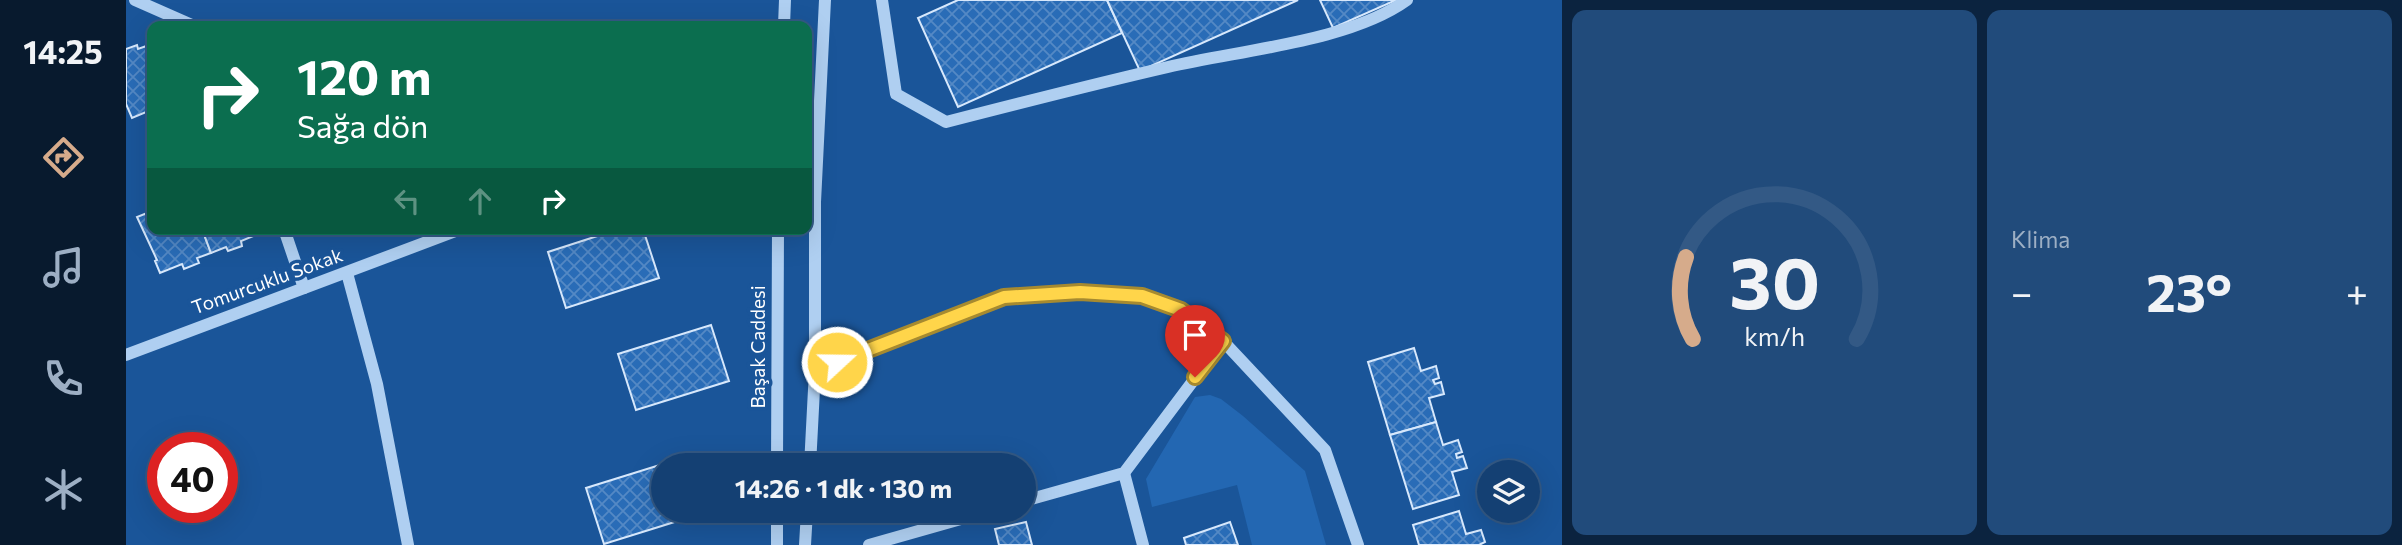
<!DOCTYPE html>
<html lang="tr">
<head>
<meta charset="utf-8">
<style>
	body { margin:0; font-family:Commissioner,sans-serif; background:#214b7b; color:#f1f3f6; height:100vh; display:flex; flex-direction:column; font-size:26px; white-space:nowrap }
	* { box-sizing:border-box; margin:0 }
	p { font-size:23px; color:#9dafc4 }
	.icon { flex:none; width:38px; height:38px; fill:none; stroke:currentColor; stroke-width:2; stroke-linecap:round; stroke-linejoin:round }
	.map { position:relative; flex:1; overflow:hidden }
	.panel { display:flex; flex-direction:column; gap:10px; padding:10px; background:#0b233f; width:840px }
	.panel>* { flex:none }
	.banner { position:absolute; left:21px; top:21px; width:665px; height:214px; border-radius:14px; box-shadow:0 7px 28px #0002,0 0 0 2px #335985; background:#0b6e4f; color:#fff; overflow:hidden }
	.buttons { position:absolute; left:1351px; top:460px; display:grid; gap:14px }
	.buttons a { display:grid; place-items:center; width:63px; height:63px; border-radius:50%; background:#144073; box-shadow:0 7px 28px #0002,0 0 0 2px #335985; font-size:35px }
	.speed { position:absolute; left:21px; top:432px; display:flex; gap:14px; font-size:35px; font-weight:700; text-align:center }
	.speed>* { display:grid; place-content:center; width:91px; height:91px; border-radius:50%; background:#144073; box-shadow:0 7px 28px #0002,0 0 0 2px #335985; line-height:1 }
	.speed .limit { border:10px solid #d22; background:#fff; color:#111 }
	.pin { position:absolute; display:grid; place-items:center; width:60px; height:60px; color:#fff; margin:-72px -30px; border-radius:50% 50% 50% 0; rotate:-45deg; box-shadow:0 0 7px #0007 }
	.pin .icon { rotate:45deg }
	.me { position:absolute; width:77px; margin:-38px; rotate:69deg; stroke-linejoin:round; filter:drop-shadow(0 0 5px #0008) }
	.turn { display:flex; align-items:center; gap:24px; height:147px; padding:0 35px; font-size:32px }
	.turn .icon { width:91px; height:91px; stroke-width:2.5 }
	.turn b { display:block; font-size:49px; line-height:60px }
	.lanes { display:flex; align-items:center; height:66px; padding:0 35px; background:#0003; justify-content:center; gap:35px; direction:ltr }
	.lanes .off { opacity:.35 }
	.big { font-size:52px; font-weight:700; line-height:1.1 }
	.panel .widget { flex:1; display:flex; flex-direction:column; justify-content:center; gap:10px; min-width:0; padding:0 24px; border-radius:14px; background:#214b7b }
	.panel .dial { align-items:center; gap:0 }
	.dial svg { height:182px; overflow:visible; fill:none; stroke:#335985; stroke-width:7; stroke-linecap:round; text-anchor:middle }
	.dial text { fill:#f1f3f6; stroke:none }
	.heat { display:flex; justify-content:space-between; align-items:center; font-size:38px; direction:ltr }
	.panel .tiles { flex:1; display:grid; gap:10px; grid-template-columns:repeat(2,1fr) }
	.trip { position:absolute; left:525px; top:453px; width:385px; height:70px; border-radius:35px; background:#144073; box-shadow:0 7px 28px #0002,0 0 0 2px #335985; font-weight:700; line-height:70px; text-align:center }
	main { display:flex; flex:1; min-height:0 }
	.tabs { display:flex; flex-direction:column; width:126px; justify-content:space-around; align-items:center; background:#081a2e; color:#9dafc4 }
	.tabs .icon { width:49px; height:49px }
	.tabs .selected { color:#d6ab8b }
	.tabs b { font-size:32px; color:#f1f3f6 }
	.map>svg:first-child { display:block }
	.grass { fill:#2367b2 }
	.building { fill:url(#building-cross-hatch); stroke:#d7e8fc; stroke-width:2 }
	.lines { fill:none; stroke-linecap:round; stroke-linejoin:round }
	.minor { stroke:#afcff1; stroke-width:12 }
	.route-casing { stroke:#a68a30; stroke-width:18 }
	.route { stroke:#ffd54a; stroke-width:12 }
	.labels { text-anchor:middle; stroke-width:7; stroke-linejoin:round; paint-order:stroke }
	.street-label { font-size:19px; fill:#fff; stroke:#1a5599 }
</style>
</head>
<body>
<main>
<nav class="tabs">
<b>14:25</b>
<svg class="icon selected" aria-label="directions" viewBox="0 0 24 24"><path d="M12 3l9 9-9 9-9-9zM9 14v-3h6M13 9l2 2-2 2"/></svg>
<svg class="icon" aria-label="music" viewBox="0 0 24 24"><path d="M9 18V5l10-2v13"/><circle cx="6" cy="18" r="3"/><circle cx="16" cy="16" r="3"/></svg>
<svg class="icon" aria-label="phone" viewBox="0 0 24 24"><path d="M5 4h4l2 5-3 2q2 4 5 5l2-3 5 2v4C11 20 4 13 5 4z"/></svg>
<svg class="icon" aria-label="climate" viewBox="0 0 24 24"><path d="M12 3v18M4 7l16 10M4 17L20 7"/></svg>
</nav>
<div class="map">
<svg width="1436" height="545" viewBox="0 0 1436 545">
	<defs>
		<pattern id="building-cross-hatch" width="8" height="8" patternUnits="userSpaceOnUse" patternTransform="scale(1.75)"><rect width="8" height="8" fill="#296cb7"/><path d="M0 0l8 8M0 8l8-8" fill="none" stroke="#5489c5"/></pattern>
	</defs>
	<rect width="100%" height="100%" fill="#1a5599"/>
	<polygon class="grass" points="1084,395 1095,399 1117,416 1179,471 1200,545 1126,545 1111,485 1026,507 1020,479 1069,397"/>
	<g class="building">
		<polygon points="832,0 981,0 996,33 832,107 792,18"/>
		<polygon points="981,0 1172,0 1014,71"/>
		<polygon points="1194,0 1270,0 1207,28"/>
		<polygon points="26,44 26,114 22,116 20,112 6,118 0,104 0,49 11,45 12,49"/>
		<polygon points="26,211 26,229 76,229 85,253 71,258 73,263 58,269 56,264 34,273 29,261 31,260 11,217"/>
		<polygon points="76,229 136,229 137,232 115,241 116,246 102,251 100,247 85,253"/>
		<polygon points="493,229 517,229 533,278 440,308 422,252"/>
		<polygon points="585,325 603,381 510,410 492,354"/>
		<polygon points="1288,348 1295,371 1310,366 1313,378 1307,380 1309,384 1315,382 1318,394 1303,398 1310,422 1264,435 1242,362"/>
		<polygon points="1310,422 1317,445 1332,440 1336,452 1330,454 1331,458 1337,456 1341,468 1326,472 1333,495 1287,509 1264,435"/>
		<polygon points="553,459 555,466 537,466 537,511 570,511 571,515 478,544 460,488"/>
		<polygon points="1333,511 1340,534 1355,530 1359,542 1353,545 1293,545 1287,525"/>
		<polygon points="900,522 906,545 873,545 869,529"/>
		<polygon points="1104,522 1112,545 1060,545 1058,538"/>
	</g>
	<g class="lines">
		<g class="minor">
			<polyline points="9,0 68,26"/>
			<path d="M756,0L770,94L820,122C894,103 968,84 1042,67C1113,50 1223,42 1281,0"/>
			<polyline points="658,26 659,0"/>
			<polyline points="158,229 178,288"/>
			<polyline points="221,273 251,384 282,545"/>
			<polyline points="0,355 335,229"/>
			<polyline points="689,370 878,297 954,292 1016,296 1055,310 1097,341 1199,450 1232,545"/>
			<polyline points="651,466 652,229"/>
			<polyline points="684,466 689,370 689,202 699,0"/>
			<polyline points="998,473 1017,545"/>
			<polyline points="898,501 998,473 1097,341"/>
			<polyline points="651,545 651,511"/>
			<polyline points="679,545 681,511"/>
			<polyline points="743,545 863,511"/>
		</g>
	</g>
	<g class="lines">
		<defs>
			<polyline id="route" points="711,362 878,297 954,292 1016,296 1055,310 1097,341 1069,377"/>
		</defs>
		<use href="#route" class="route-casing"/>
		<use href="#route" class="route"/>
	</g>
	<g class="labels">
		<g class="street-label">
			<text transform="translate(141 281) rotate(-20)" y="7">Tomurcuklu Sokak</text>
			<text transform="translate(632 347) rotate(-90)" y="7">Başak Caddesi</text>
		</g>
	</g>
</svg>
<div class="buttons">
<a><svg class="icon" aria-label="layers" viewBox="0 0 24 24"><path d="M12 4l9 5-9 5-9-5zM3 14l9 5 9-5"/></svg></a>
</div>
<div class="speed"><div class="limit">40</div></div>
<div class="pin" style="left:1069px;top:377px;background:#d93025"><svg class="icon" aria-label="arrive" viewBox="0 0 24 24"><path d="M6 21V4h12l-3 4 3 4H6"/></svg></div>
<svg class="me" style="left:711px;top:362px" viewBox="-20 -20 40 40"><circle r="17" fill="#ffd54a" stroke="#fff" stroke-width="3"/><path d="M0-11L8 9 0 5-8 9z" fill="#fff"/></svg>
<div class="trip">14:26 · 1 dk · 130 m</div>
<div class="banner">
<div class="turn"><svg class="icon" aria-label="right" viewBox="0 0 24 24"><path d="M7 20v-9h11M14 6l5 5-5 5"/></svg><div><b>120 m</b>Sağa dön</div></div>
<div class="lanes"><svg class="icon off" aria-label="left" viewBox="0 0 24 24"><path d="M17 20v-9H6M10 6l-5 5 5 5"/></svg><svg class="icon off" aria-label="ahead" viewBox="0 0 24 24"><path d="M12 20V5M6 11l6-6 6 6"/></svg><svg class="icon" aria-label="right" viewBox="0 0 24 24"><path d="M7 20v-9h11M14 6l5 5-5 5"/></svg></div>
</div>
</div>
<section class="panel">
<div class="tiles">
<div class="widget dial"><svg viewBox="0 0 100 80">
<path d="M14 69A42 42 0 1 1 86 69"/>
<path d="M14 69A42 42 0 0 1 11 33" stroke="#d6ab8b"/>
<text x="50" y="56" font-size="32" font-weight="700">30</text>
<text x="50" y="72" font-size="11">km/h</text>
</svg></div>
<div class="widget"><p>Klima</p>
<div class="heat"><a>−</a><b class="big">23°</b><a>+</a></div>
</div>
</div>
</section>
</main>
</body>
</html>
